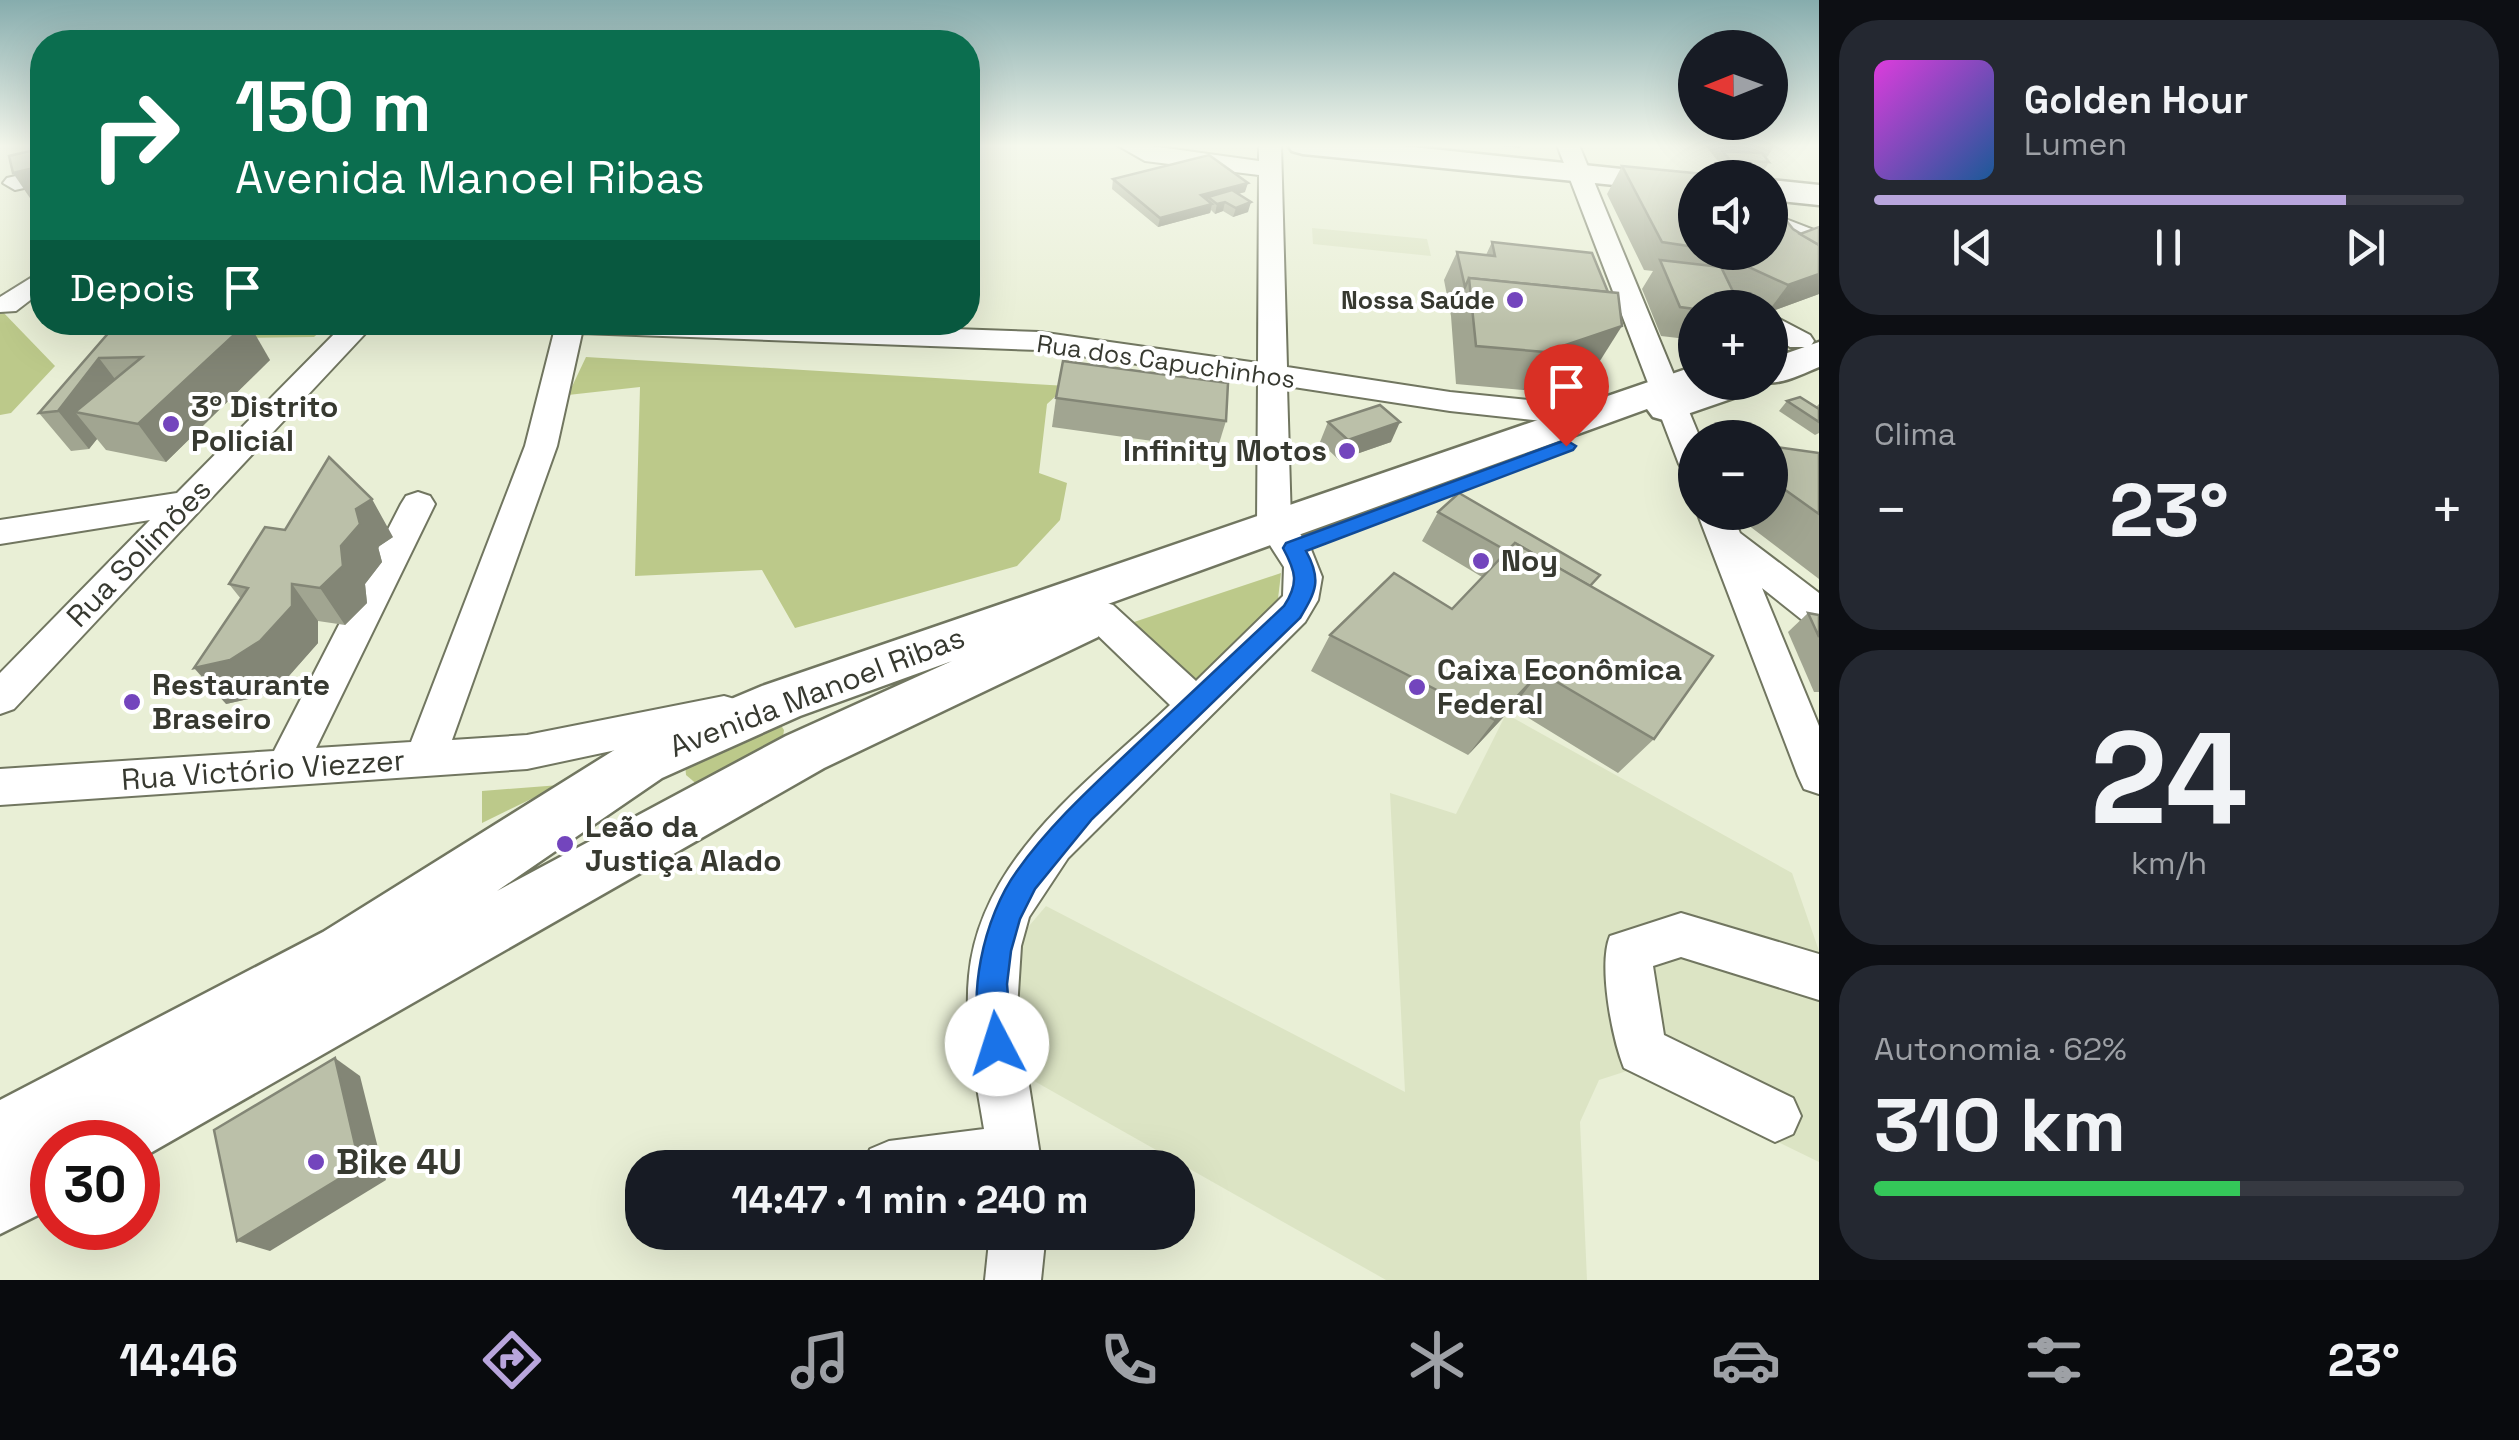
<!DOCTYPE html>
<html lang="pt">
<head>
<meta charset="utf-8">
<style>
	body { margin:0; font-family:"Space Grotesk",sans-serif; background:#242831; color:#f1f3f6; height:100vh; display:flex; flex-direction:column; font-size:38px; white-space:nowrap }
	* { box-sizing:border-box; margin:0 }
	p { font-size:32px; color:#9ea1a6 }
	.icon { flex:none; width:55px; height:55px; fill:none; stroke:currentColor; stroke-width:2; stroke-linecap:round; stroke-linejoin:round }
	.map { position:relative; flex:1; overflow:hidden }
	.panel { display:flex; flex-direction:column; gap:20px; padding:20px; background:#0d0f14; width:700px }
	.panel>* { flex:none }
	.guide { position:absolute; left:30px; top:30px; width:950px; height:305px; border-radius:40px; box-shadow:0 10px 40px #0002; background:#0b6e4f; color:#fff; overflow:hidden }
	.needle { width:65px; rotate:269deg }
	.buttons { position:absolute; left:1678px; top:30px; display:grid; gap:20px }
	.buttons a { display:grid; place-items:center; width:110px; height:110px; border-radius:50%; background:#171b24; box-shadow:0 10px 40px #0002; font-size:50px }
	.speed { position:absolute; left:30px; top:1120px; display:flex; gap:20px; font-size:50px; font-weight:700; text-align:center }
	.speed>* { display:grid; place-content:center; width:130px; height:130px; border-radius:50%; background:#171b24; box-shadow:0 10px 40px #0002; line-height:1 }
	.speed .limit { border:15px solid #d22; background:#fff; color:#111 }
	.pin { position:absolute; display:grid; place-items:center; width:85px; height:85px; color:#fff; margin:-102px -42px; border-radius:50% 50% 50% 0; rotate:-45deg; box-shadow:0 0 10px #0007 }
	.pin .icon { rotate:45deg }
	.me { position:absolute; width:110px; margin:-55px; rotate:355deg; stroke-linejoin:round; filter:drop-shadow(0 0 8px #0008) }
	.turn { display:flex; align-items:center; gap:35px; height:210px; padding:0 40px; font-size:45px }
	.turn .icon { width:130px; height:130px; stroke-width:2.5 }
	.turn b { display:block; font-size:70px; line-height:85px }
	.then { display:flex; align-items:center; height:95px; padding:0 40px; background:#0003; gap:20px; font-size:38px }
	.big { font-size:75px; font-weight:800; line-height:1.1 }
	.panel .tile { flex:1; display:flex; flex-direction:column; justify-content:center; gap:15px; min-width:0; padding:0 35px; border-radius:40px; background:#242831 }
	.panel .dial { align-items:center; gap:0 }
	.dial b { font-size:130px; line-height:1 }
	.song { display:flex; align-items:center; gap:30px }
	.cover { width:120px; height:120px; border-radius:15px; background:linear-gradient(135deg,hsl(300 70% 55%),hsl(210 70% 35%)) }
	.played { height:10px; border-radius:5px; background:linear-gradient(90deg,#b8a5dc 80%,#363941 80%) }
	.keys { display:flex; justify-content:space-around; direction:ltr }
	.heat { display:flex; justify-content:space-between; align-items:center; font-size:55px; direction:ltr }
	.charge { height:15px; border-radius:8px; background:linear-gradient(90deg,#34c759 62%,#363941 0) }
	.trip { position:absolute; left:625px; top:1150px; width:570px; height:100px; border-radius:40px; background:#171b24; box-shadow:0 10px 40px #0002; font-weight:800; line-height:100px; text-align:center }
	.tabs { display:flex; height:160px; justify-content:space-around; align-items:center; background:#090b0e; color:#9ea1a6 }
	.tabs .icon { width:70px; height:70px }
	.tabs .selected { color:#b8a5dc }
	.tabs b { font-size:45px; color:#f1f3f6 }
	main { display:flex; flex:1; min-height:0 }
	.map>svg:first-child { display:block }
	.built { fill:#dce4c4 }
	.green { fill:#bcc98a }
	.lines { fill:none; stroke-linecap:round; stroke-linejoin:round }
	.minor-casing { stroke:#717660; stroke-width:4 }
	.major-casing { stroke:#717660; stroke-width:5 }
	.minor { fill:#fff; fill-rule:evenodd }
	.major { fill:#fff; fill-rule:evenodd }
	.wall { fill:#a1a591 }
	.shaded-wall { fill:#838676 }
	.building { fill:#bbc0a9; stroke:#838676; stroke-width:2.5 }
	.route { fill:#1a73e8; stroke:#114b97; stroke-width:2.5 }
	.poi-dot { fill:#7345bd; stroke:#fff; stroke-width:4 }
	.labels { text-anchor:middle; stroke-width:8; stroke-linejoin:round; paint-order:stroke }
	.far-poi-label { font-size:25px; font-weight:bold; fill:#373930; stroke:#fff; text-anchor:end }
	.far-street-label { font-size:25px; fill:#373930; stroke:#fff }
	.poi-label { font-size:30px; font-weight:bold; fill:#373930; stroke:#fff; text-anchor:start }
	.street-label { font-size:30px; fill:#373930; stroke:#fff }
	.near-poi-label { font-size:35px; font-weight:bold; fill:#373930; stroke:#fff; text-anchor:start }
</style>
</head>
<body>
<main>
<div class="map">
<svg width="1819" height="1280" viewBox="0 0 1819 1280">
	<rect width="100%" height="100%" fill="#e9efd6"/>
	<g class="built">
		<polygon points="1312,228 1427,239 1431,256 1313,244"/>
		<polygon points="1506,714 1792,873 1819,951 1819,1162 1630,1070 1599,1080 1580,1122 1587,1280 1386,1280 1020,1073 1012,946 1046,906 1405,1092 1390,793 1456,814"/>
	</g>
	<g class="green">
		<polygon points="0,309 55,366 11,413 0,415"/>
		<polygon points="174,323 330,323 314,337 161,339"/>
		<polygon points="586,357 1067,386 1047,404 1039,473 1067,483 1060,520 1017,566 795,628 762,570 635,576 640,387 568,395"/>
		<polygon points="1281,573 1278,599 1272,607 1194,681 1134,622"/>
		<polygon points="778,721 784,730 782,744 699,786 686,775 685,763"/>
		<polygon points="560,785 482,823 482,791"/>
	</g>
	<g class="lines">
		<defs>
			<g id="minor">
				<path d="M1117,145H1144L1259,161V145H1281L1287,367L1450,392L1588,406L1599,409L1603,416L1599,423L1588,426L1450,411L1287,386L1291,522L1310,547L1322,577L1318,600L1305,622L1068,858L1029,917L1021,946L1017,1009L1042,1168H863L870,1149L889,1141L984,1129C976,1079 964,1027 969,976C980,857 1090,781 1170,705L1087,625L1082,615L1087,605L1100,601L1113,605L1196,681L1283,596L1284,567L1257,525L1258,381L1039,350L582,333L557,446L452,740L527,735L724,696L738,700L744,712L738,724L527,769L0,805V769L274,751L401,504L406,496L418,492L430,496L435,504L316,748L411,742L525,446L554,332L503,330L489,322H756L1039,332L1258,363L1259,175L1145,161Z"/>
				<polygon points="1557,145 1579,145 1700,438 1695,438 1695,475 1684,472 1679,464"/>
				<polygon points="42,170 42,184 15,190 3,183 7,178"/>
				<polygon points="1770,213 1819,232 1819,249 1770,229"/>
				<polygon points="42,271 42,291 16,311 0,312 0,297"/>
				<polygon points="1770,314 1810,335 1814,341 1810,347 1790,347 1770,334"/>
				<polygon points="346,322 376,322 14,709 0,714 0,673 150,520 0,544 0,520 177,493"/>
				<polygon points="1697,512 1731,512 1740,533 1819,593 1819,627 1806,623 1762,588 1819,726 1819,794 1804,789 1798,776"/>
				<path d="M1681,913L1819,954V1000L1681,957L1653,966L1664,1035L1793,1098L1801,1116L1793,1134L1775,1142L1624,1068C1612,1038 1598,965 1610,936Z"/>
				<polygon points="990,1232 1046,1232 1041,1280 985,1280"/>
			</g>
			<g id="major">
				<polygon points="1288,145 1394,145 1707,178 1695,178 1695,193 1303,154 1292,151"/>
				<polygon points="1770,180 1819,185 1819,205 1770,200"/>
				<path d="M1819,342V367C1802,374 1782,385 1764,382H1770V359Z"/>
				<path d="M1695,366V382H1760L1754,391L1667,421L1653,417L1647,409L1094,609L1106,624L1098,637L824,768L138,1160V1142H52V1208L0,1234V1100L323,932L624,744L762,686ZM952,661L786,736L497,891L662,778L800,716Z"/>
			</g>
		</defs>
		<use href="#minor" class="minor-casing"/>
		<use href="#major" class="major-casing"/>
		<use href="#minor" class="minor"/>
		<use href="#major" class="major"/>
	</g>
	<g class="wall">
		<polygon points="1491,145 1522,145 1520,148"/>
		<polygon points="1705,145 1775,145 1766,159 1769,162 1763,172 1724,169"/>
		<polygon points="1622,166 1695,178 1695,252 1770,252 1793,229 1800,234 1819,227 1819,294 1770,312 1770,308 1754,308 1737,300 1695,308 1695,340 1661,336 1642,289 1653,271 1644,270 1607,194"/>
		<polygon points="1113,179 1245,192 1238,194 1248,212 1233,217 1223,211 1215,214 1211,210 1210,213 1158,227 1112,189"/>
		<polygon points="1492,242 1598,364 1523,390 1456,384 1451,316 1444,280 1457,252 1486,255"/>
		<polygon points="118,322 270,360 166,462 106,450 97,439 89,449 71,451 39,413"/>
		<polygon points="1056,398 1226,421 1217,450 1052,427"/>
		<polygon points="1787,401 1816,407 1819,404 1819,433 1815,435 1779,411"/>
		<polygon points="1328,422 1391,442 1339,460 1320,442"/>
		<polygon points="1770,446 1819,453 1819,579 1731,512 1770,512"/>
		<polygon points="1438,512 1591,586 1654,739 1618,773 1512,708 1468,755 1311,671 1330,635 1452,609 1482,577 1422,541"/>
		<polygon points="285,530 393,537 378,547 382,562 365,584 367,603 345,625 318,621 318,643 288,677 261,696 226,704 241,599 229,584"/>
		<polygon points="1808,613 1819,615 1819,692 1814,692 1788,632"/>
	</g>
	<g class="shaded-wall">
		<polygon points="42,166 42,198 32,201 13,173"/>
		<polygon points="1248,183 1245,192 1213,201 1208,197 1207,202 1201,195"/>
		<polygon points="1225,202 1223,211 1215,214 1217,204"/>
		<polygon points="1251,202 1248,212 1233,217 1236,208"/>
		<polygon points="1212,204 1210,213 1158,227 1160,218"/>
		<polygon points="1819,274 1819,294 1770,312 1770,309 1788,285"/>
		<polygon points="248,322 270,360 166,462 138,424"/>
		<polygon points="1622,326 1598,364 1523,390 1545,352"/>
		<polygon points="99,358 128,396 75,412 97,439 89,449 58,411"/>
		<polygon points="1400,422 1391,442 1339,460 1348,440"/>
		<polygon points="372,499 393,537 378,547 382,562 365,584 367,603 345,625 320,588 341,546 356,509"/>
		<polygon points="292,584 318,621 318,643 288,677 261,696 226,704 194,668"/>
		<polygon points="1540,672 1512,708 1468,755 1495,720"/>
		<polygon points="335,1058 360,1076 386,1180 270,1251 237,1241"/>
	</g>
	<g class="building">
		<polygon points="42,148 42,166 13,173 9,156"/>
		<polygon points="1722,151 1762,153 1769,162 1730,160"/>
		<polygon points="1209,155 1248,183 1201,195 1212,204 1160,218 1113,179"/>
		<polygon points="1622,166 1734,177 1734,178 1695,178 1695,247 1662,242"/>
		<polygon points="1232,190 1251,202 1236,208 1225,202 1217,204 1208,197"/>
		<polygon points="1770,205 1774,205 1793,229 1819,245 1819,274 1788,285 1716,252 1770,252"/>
		<polygon points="1819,227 1819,245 1800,234"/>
		<polygon points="1492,242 1592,253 1608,292 1469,278 1465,287 1457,252 1495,256"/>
		<polygon points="1660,260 1721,267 1741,308 1695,309 1680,307"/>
		<polygon points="1469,278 1618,293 1622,326 1545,352 1476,346"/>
		<polygon points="118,322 248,322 138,424 75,412 142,357 99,358 58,411 39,413"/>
		<polygon points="1063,361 1228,383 1226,421 1056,398"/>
		<polygon points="1800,397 1819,409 1819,422 1787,401"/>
		<polygon points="1380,405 1400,422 1348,440 1328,422"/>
		<polygon points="1770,446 1819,453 1819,514 1770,479"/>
		<polygon points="329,457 372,499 356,509 360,524 341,546 343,566 320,588 292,584 292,606 260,641 230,660 194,668 248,588 229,584 265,527 285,530"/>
		<polygon points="1459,493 1600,575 1590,586 1515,543 1507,551 1438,512"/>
		<polygon points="1515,543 1713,656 1654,739 1540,672 1495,720 1330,635 1394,573 1452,609"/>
		<polygon points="1808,613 1819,615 1819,637"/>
		<polygon points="335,1058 360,1166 237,1241 214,1130"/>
	</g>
	<linearGradient id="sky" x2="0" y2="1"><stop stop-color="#86acad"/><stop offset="0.45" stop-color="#f5f8ed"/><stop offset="1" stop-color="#f5f8ed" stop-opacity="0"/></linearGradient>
	<rect width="1819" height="324" fill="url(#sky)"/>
	<path class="route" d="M1566,440L1576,446L1573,450L1306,551C1322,580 1316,591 1300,618L1092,819L1035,889L1020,919L1011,951L1007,984L1012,1044L1008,1054L997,1059L986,1054C964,1001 984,916 1017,871C1051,823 1096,783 1138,743C1187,697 1235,652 1284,606C1299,583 1296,572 1283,548L1286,543Z"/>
	<g class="poi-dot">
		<circle cx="1515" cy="300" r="10"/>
		<circle cx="171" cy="424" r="10"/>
		<circle cx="1347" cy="451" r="10"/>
		<circle cx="1481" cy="561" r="10"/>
		<circle cx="1417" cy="687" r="10"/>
		<circle cx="132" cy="702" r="10"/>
		<circle cx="565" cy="844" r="10"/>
		<circle cx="316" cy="1162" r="10"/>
	</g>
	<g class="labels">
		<g class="far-poi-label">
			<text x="1495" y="309">Nossa Saúde</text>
		</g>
		<g class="far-street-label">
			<text transform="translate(1166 361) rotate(8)" y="9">Rua dos Capuchinhos</text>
		</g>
		<g class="poi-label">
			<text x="191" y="417">3º Distrito<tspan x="191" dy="34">Policial</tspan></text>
			<text x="1327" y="461" text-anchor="end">Infinity Motos</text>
			<text x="1501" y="571">Noy</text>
			<text x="1437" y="680">Caixa Econômica<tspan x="1437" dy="34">Federal</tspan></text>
			<text x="152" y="695">Restaurante<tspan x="152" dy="34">Braseiro</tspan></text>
			<text x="585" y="837">Leão da<tspan x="585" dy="34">Justiça Alado</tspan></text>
		</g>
		<g class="street-label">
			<text transform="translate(139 553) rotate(-46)" y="10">Rua Solimões</text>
			<text transform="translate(817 692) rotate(-21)" y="10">Avenida Manoel Ribas</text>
			<text transform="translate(263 770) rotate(-4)" y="10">Rua Victório Viezzer</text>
		</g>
		<g class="near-poi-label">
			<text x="336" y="1174">Bike 4U</text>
		</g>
	</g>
</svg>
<div class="buttons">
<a><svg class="needle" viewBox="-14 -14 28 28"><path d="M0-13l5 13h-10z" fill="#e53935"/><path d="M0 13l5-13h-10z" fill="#9ea1a6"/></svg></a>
<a><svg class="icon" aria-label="sound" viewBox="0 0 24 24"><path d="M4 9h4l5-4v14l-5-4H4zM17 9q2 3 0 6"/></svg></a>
<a>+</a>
<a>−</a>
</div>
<div class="speed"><div class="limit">30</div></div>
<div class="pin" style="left:1566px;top:446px;background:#d93025"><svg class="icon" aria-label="arrive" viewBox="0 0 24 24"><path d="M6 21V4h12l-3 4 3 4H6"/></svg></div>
<svg class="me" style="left:997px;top:1044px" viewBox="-20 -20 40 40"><circle r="19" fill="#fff"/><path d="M0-13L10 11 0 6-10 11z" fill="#1a73e8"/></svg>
<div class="trip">14:47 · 1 min · 240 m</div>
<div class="guide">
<div class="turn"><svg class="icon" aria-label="right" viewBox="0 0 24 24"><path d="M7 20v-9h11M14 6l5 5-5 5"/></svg><div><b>150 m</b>Avenida Manoel Ribas</div></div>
<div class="then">Depois<svg class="icon" aria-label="arrive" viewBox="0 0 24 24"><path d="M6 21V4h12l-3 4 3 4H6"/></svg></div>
</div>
</div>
<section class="panel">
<div class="tile">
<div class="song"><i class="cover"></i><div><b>Golden Hour</b><p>Lumen</p></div></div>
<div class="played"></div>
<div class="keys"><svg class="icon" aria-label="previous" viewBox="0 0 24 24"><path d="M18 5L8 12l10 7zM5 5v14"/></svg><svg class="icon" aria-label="pause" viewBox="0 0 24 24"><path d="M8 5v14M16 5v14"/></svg><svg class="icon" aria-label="next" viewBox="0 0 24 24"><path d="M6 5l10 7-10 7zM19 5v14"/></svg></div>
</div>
<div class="tile"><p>Clima</p>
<div class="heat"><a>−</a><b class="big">23°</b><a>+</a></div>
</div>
<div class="tile dial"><b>24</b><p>km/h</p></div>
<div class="tile"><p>Autonomia · 62%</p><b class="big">310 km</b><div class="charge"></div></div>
</section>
</main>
<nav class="tabs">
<b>14:46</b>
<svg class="icon selected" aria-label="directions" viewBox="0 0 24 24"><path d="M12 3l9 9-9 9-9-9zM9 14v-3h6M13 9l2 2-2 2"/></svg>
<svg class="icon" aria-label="music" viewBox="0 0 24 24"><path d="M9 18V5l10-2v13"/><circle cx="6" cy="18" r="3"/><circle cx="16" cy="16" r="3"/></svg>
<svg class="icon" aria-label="phone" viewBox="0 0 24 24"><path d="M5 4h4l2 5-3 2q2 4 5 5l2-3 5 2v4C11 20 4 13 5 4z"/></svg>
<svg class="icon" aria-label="climate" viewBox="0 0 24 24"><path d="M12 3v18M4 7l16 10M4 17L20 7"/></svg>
<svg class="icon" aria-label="car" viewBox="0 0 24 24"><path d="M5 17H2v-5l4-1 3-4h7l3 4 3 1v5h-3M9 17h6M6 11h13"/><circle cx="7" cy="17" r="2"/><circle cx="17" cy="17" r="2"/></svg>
<svg class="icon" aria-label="filters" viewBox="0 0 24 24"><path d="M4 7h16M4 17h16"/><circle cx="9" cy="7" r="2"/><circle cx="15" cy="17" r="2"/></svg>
<b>23°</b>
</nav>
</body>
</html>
